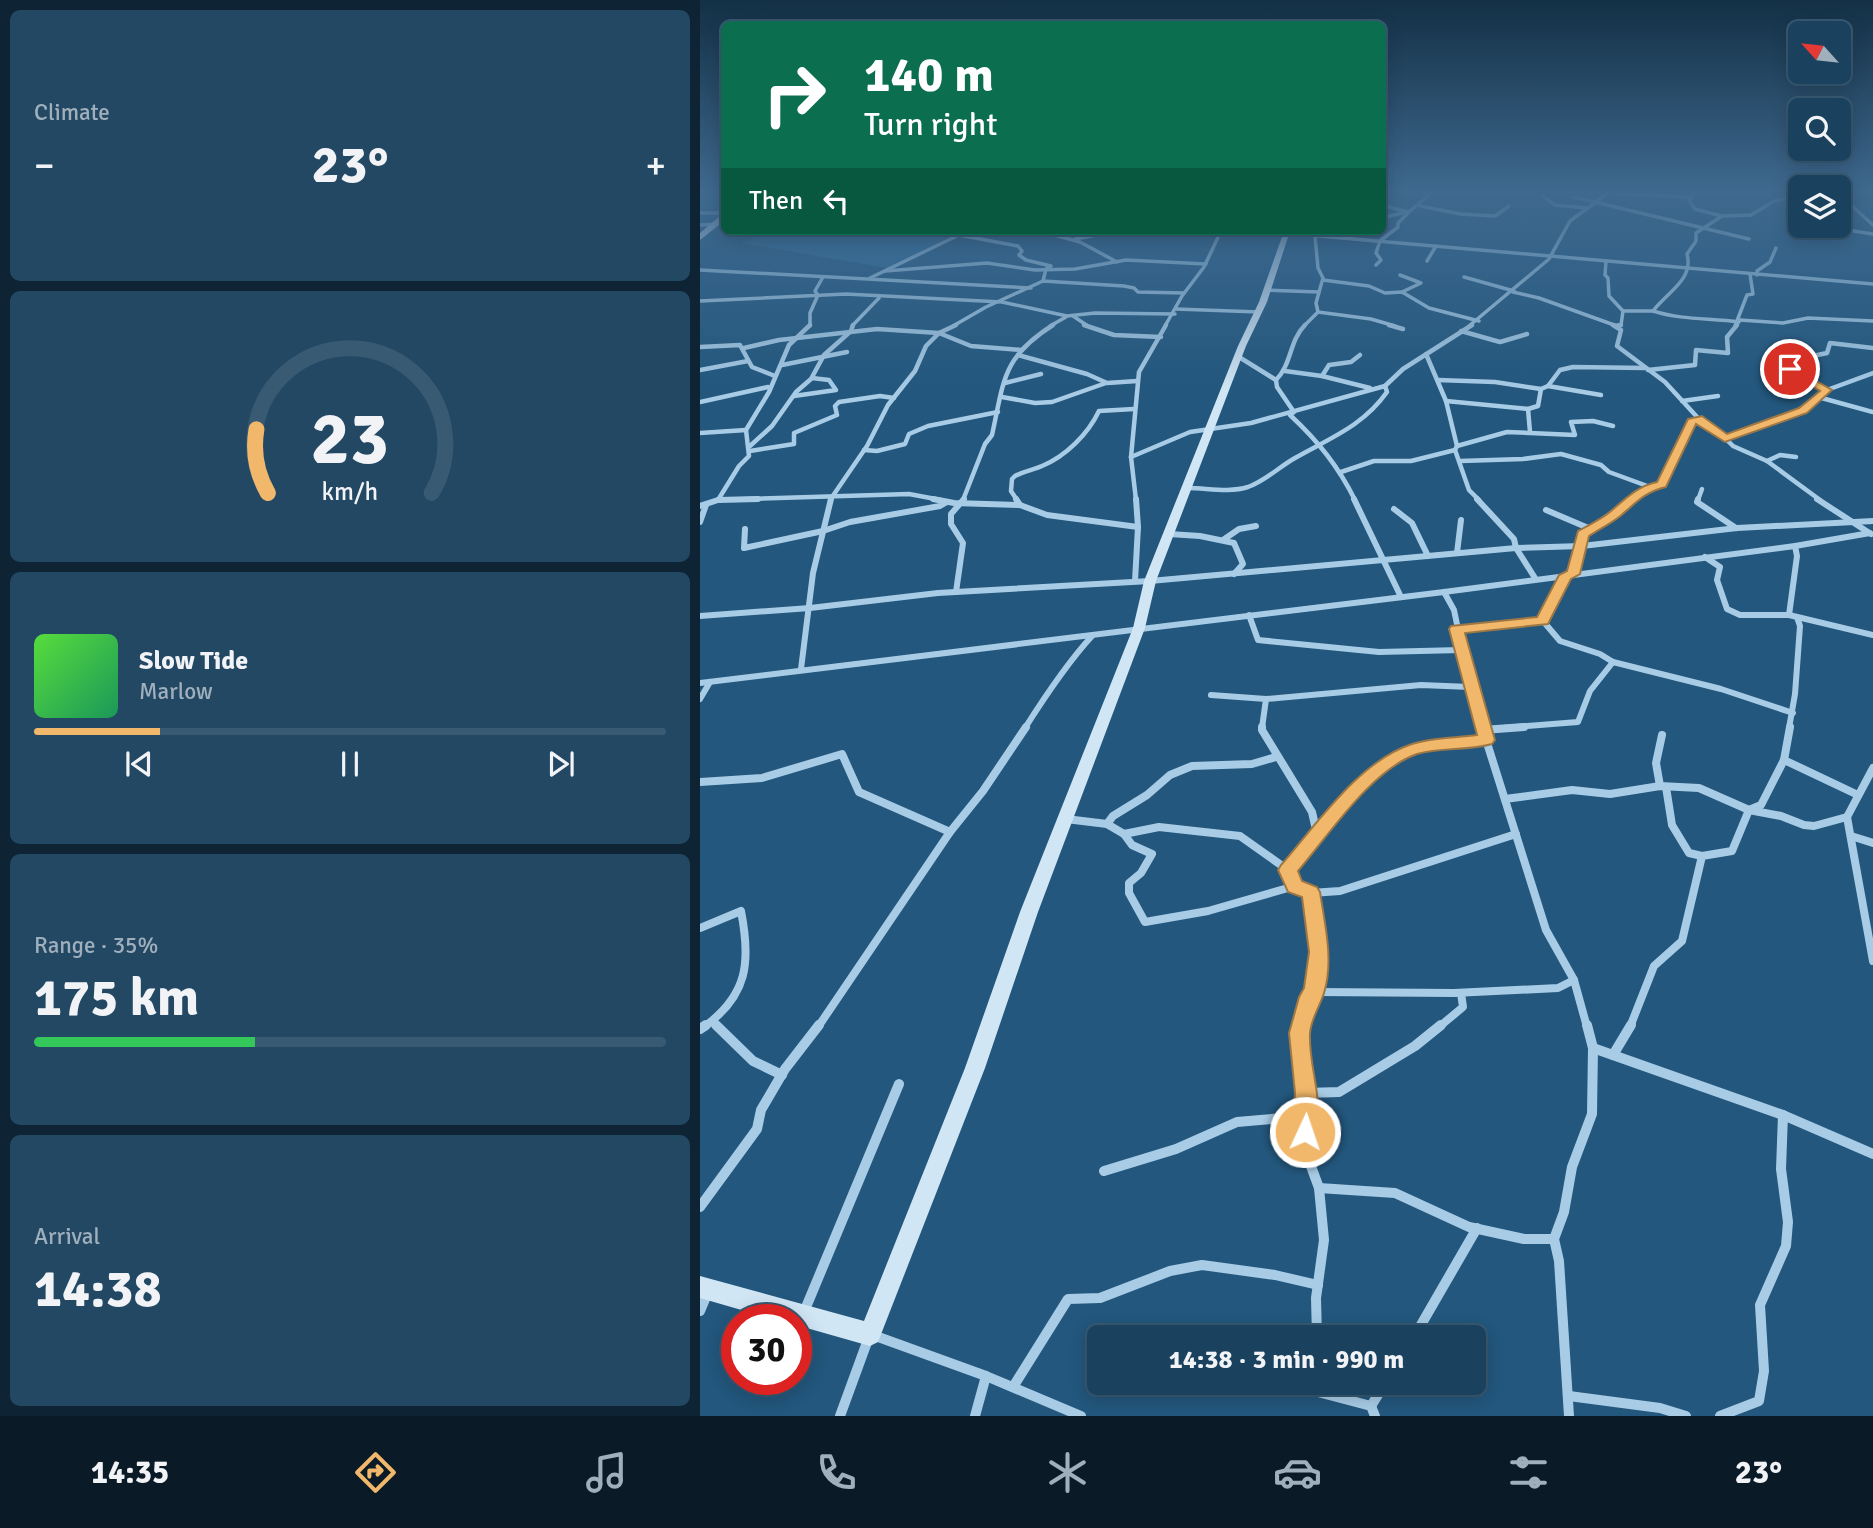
<!DOCTYPE html>
<html lang="en">
<head>
<meta charset="utf-8">
<style>
	body { margin:0; font-family:Signika,sans-serif; background:#234864; color:#f1f3f6; height:100vh; display:flex; flex-direction:column; font-size:26px; white-space:nowrap }
	* { box-sizing:border-box; margin:0 }
	p { font-size:23px; color:#9fafbc }
	.icon { flex:none; width:38px; height:38px; fill:none; stroke:currentColor; stroke-width:2; stroke-linecap:round; stroke-linejoin:round }
	.map { position:relative; flex:1; overflow:hidden }
	.drawer { display:flex; flex-direction:column; gap:10px; padding:10px; background:#0e2434; width:700px }
	.drawer>* { flex:none }
	.top-card { position:absolute; left:21px; top:21px; width:665px; height:214px; border-radius:10px; box-shadow:0 4px 18px #0003,0 0 0 2px #385a73; background:#0b6e4f; color:#fff; overflow:hidden }
	.needle { width:46px; rotate:297deg }
	.fabs { position:absolute; left:1088px; top:21px; display:grid; gap:14px }
	.fabs a { display:grid; place-items:center; width:63px; height:63px; border-radius:10px; background:#1a415e; box-shadow:0 4px 18px #0003,0 0 0 2px #385a73; font-size:35px }
	.speed { position:absolute; left:21px; top:1304px; display:flex; gap:14px; font-size:35px; font-weight:700; text-align:center }
	.speed>* { display:grid; place-content:center; width:91px; height:91px; border-radius:50%; background:#1a415e; box-shadow:0 4px 18px #0003,0 0 0 2px #385a73; line-height:1 }
	.speed .limit { border:10px solid #d22; background:#fff; color:#111 }
	.pin { position:absolute; display:grid; place-items:center; width:60px; height:60px; color:#fff; margin:-30px; border:4px solid #fff; border-radius:50%; box-shadow:0 2px 7px #0007 }
	.me { position:absolute; width:77px; margin:-38px; rotate:3deg; stroke-linejoin:round; filter:drop-shadow(0 0 5px #0008) }
	.turn { display:flex; align-items:center; gap:24px; height:147px; padding:0 28px; font-size:32px }
	.turn .icon { width:91px; height:91px; stroke-width:2.5 }
	.turn b { display:block; font-size:49px; line-height:60px }
	.then { display:flex; align-items:center; height:66px; padding:0 28px; background:#0003; gap:14px; font-size:26px }
	.big { font-size:52px; font-weight:700; line-height:1.1 }
	.drawer .widget { flex:1; display:flex; flex-direction:column; justify-content:center; gap:10px; min-width:0; padding:0 24px; border-radius:10px; background:#234864 }
	.drawer .dial { align-items:center; gap:0 }
	.dial svg { height:182px; overflow:visible; fill:none; stroke:#385a73; stroke-width:7; stroke-linecap:round; text-anchor:middle }
	.dial text { fill:#f1f3f6; stroke:none }
	.song { display:flex; align-items:center; gap:21px }
	.cover { width:84px; height:84px; border-radius:10px; background:linear-gradient(135deg,hsl(110 70% 55%),hsl(150 70% 35%)) }
	.played { height:7px; border-radius:4px; background:linear-gradient(90deg,#f1b86b 20%,#385a73 20%) }
	.keys { display:flex; justify-content:space-around; direction:ltr }
	.heat { display:flex; justify-content:space-between; align-items:center; font-size:38px; direction:ltr }
	.charge { height:10px; border-radius:5px; background:linear-gradient(90deg,#34c759 35%,#385a73 0) }
	.trip { position:absolute; left:387px; top:1325px; width:399px; height:70px; border-radius:10px; background:#1a415e; box-shadow:0 4px 18px #0003,0 0 0 2px #385a73; font-weight:700; line-height:70px; text-align:center }
	.menu { display:flex; height:112px; justify-content:space-around; align-items:center; background:#0a1a26; color:#9fafbc }
	.menu .icon { width:49px; height:49px }
	.menu .current { color:#f1b86b }
	.menu b { font-size:32px; color:#f1f3f6 }
	main { display:flex; flex:1; min-height:0 }
	.map>svg:first-child { display:block }
	.green { fill:#2d6a95 }
	.lines { fill:none; stroke-linecap:round; stroke-linejoin:round }
	.street-far4 { stroke:#a8cce6; stroke-width:3.5 }
	.street-far3 { stroke:#a8cce6; stroke-width:4.5 }
	.street-far2 { stroke:#a8cce6; stroke-width:6 }
	.street-far1 { stroke:#a8cce6; stroke-width:8 }
	.street { stroke:#a8cce6; stroke-width:10 }
	.secondary { fill:#d1e6f5; fill-rule:evenodd }
	.primary { fill:#e9f3fd; fill-rule:evenodd }
	.route { fill:#f1b86b; stroke:#9d7846; stroke-width:2 }
</style>
</head>
<body>
<main>
<section class="drawer">
<div class="widget"><p>Climate</p>
<div class="heat"><a>−</a><b class="big">23°</b><a>+</a></div>
</div>
<div class="widget dial"><svg viewBox="0 0 100 80">
<path d="M14 69A42 42 0 1 1 86 69"/>
<path d="M14 69A42 42 0 0 1 9 41" stroke="#f1b86b"/>
<text x="50" y="56" font-size="32" font-weight="700">23</text>
<text x="50" y="72" font-size="11">km/h</text>
</svg></div>
<div class="widget">
<div class="song"><i class="cover"></i><div><b>Slow Tide</b><p>Marlow</p></div></div>
<div class="played"></div>
<div class="keys"><svg class="icon" aria-label="previous" viewBox="0 0 24 24"><path d="M18 5L8 12l10 7zM5 5v14"/></svg><svg class="icon" aria-label="pause" viewBox="0 0 24 24"><path d="M8 5v14M16 5v14"/></svg><svg class="icon" aria-label="next" viewBox="0 0 24 24"><path d="M6 5l10 7-10 7zM19 5v14"/></svg></div>
</div>
<div class="widget"><p>Range · 35%</p><b class="big">175 km</b><div class="charge"></div></div>
<div class="widget"><p>Arrival</p><b class="big">14:38</b></div>
</section>
<div class="map">
<svg width="1173" height="1416" viewBox="0 0 1173 1416">
	<rect width="100%" height="100%" fill="#23577d"/>
	<polygon class="green" points="71,231 261,231 187,268 41,243"/>
	<g class="lines">
		<g class="street-far4">
			<polyline points="728,193 758,193"/>
			<polyline points="907,193 991,197"/>
			<polyline points="995,193 989,200 995,209 1022,216 1051,215 1074,201 1101,196"/>
			<polyline points="1139,194 1173,225"/>
			<polyline points="843,196 855,205 887,208"/>
			<polyline points="874,197 1049,239"/>
			<polyline points="682,205 708,212"/>
			<polyline points="720,206 761,214 795,216 809,206"/>
			<polyline points="0,213 24,213"/>
			<polyline points="682,218 710,211 731,193"/>
			<polyline points="0,225 16,224"/>
			<polyline points="1122,226 1173,234"/>
			<polyline points="340,231 380,242 417,262"/>
			<polyline points="562,231 1173,284"/>
			<polyline points="259,235 318,246 322,251 319,255 326,260 351,266 346,269 343,281"/>
			<polyline points="375,239 418,231"/>
			<polyline points="727,261 736,246"/>
			<polyline points="906,261 905,275 908,278 909,296 923,311 921,325 915,326"/>
			<polyline points="676,265 681,260 676,253 680,241 698,227 698,223 708,213"/>
			<polyline points="0,270 331,288"/>
			<polyline points="185,271 287,263 335,270 375,269 426,260 506,264"/>
			<polyline points="700,275 721,283 702,292"/>
			<polyline points="1057,275 1057,271 1070,262 1076,248"/>
			<polyline points="764,277 814,291"/>
			<polyline points="170,278 267,231"/>
			<polyline points="623,280 669,286 685,293 702,292 729,308 779,321"/>
			<polyline points="566,290 619,292"/>
			<polyline points="813,292 839,298 917,326"/>
			<polyline points="0,301 146,294 302,302 367,316 395,313 475,314"/>
			<polyline points="476,309 559,312"/>
			<path d="M923,311H953C967,292 994,280 987,254L996,241V233L1022,216"/>
			<path d="M953,311C981,320 1010,318 1039,322"/>
			<polyline points="618,312 671,319 695,326"/>
			<polyline points="373,316 388,326"/>
			<polyline points="1040,320 1083,323 1108,318 1173,321"/>
			<polyline points="110,326 110,313 118,295 115,291 123,277"/>
			<polyline points="152,326 179,298"/>
			<polyline points="253,326 286,307 343,281 424,286 434,288 438,292 484,293"/>
			<polyline points="350,326 366,317"/>
			<polyline points="465,326 482,296 504,267 521,231"/>
			<polyline points="604,326 618,312 616,303 623,278 618,268 615,236"/>
			<polyline points="769,326 849,259 870,221 908,193"/>
			<polyline points="1035,326 1047,295 1053,294 1050,274"/>
		</g>
		<g class="street-far3">
			<polyline points="384,325 414,335 461,337"/>
			<polyline points="689,325 703,329"/>
			<polyline points="913,325 921,330 917,346 965,382 998,418 1019,432 1033,446 1067,461 1120,500"/>
			<polyline points="915,326 921,325"/>
			<polyline points="761,331 800,342 827,334"/>
			<polyline points="0,347 40,345 52,367 75,376"/>
			<polyline points="44,348 79,340 177,329 239,333 271,346 322,350"/>
			<polyline points="726,354 746,401 757,446 755,450 769,490 779,500"/>
			<polyline points="318,355 387,374 407,383 437,381"/>
			<path d="M539,357L576,380L577,387L594,412L590,415C618,441 638,466 655,500"/>
			<polyline points="82,365 147,352"/>
			<polyline points="0,370 48,361"/>
			<polyline points="948,370 995,365 996,350 1028,353 1027,337 1037,325"/>
			<polyline points="585,371 622,376 670,388"/>
			<polyline points="622,376 629,365 651,362 660,355"/>
			<path d="M576,380C592,364 589,341 605,325"/>
			<polyline points="738,380 795,382 841,389"/>
			<polyline points="305,383 341,374"/>
			<polyline points="848,386 901,395"/>
			<polyline points="1127,390 1090,369 1108,357 1127,353 1130,343 1173,348"/>
			<polyline points="94,396 136,390 129,380 112,378"/>
			<polyline points="302,397 335,403 352,402 406,383"/>
			<polyline points="1118,397 1173,412"/>
			<polyline points="746,401 828,409"/>
			<polyline points="982,401 1018,396"/>
			<polyline points="0,402 68,387"/>
			<polyline points="830,432 828,409 838,406 841,389 848,386 860,370 873,367 945,368"/>
			<polyline points="0,433 46,430"/>
			<polyline points="1025,438 1103,410 1127,390 1173,373"/>
			<polyline points="50,446 72,426 96,392 111,379 124,355 151,331 153,325"/>
			<polyline points="757,446 807,432 875,435 871,422 893,421 913,426"/>
			<polyline points="164,450 177,451 205,444 209,434 228,426 298,412"/>
			<polyline points="50,451 94,444 94,433 137,415 135,406 139,402 180,396 194,398"/>
			<polyline points="431,457 490,432 551,423 685,386"/>
			<polyline points="760,461 823,459 861,454 901,465 909,472 950,487"/>
			<polyline points="1067,461 1080,455 1096,457"/>
			<polyline points="641,472 674,461 711,461 755,450"/>
			<path d="M488,488C507,488 529,493 548,487C565,481 579,467 595,458C630,438 663,426 687,392L685,386L703,369L772,325"/>
			<polyline points="17,500 209,494 241,500"/>
			<polyline points="18,500 39,466 49,456 46,430 69,392 89,345 110,325"/>
			<polyline points="130,500 167,446 188,405 215,371 226,346 239,333 256,325"/>
			<path d="M263,500L285,444L292,435C304,381 302,357 353,325"/>
			<path d="M317,500L311,491L312,479L315,476C324,471 333,470 342,466C366,456 388,434 399,411L434,409"/>
			<polyline points="436,500 431,457 439,372 466,325"/>
			<polyline points="930,500 962,484 991,422 998,418"/>
			<polyline points="998,500 1002,489"/>
		</g>
		<g class="street-far2">
			<polyline points="233,499 254,503 320,505 347,515 438,527"/>
			<polyline points="316,499 320,505"/>
			<polyline points="654,499 701,597"/>
			<polyline points="777,499 814,539 816,548 835,578"/>
			<polyline points="998,499 997,502 1036,528"/>
			<polyline points="1117,499 1171,534"/>
			<polyline points="0,506 18,500 58,499"/>
			<polyline points="694,509 712,523 728,556"/>
			<polyline points="846,510 893,530"/>
			<polyline points="0,522 6,505"/>
			<polyline points="45,529 44,548 123,531 150,522 240,506 247,502"/>
			<polyline points="469,534 500,536 534,543 543,564 534,574"/>
			<polyline points="523,540 539,529 556,526"/>
			<polyline points="757,553 761,520"/>
			<polyline points="1005,557 1020,567 1017,580 1027,609 1040,615 1089,615 1173,635"/>
			<polyline points="873,574 883,534 932,499"/>
			<polyline points="435,581 438,527 436,499"/>
			<polyline points="256,592 263,543 251,524 251,514 264,499"/>
			<polyline points="744,592 754,610 770,687 783,728"/>
			<polyline points="549,615 558,640 679,652 761,650"/>
			<polyline points="1089,615 1097,556 1095,546"/>
			<polyline points="0,616 110,608 238,593 450,581 816,548 882,546 1037,528 1173,521"/>
			<polyline points="843,621 860,641 900,654 913,662 1021,689 1093,713"/>
			<polyline points="757,629 843,621 866,575"/>
			<polyline points="101,669 113,573 131,499"/>
			<polyline points="0,683 744,592 1095,546 1170,533"/>
			<polyline points="511,695 566,699 721,685 770,687"/>
			<polyline points="0,699 10,682"/>
			<path d="M325,728C344,698 368,662 392,636"/>
			<polyline points="562,728 566,699"/>
			<polyline points="803,728 878,722 890,691 913,662"/>
			<polyline points="1089,728 1095,694 1100,626 1097,617"/>
		</g>
		<g class="street-far1">
			<polyline points="562,727 562,730 612,812 617,834"/>
			<polyline points="782,727 846,930 874,980 887,1027"/>
			<polyline points="783,730 824,727"/>
			<polyline points="1084,760 1158,795"/>
			<polyline points="1173,768 1147,817 1173,961"/>
			<polyline points="0,782 62,778 142,754 159,792 250,832"/>
			<polyline points="960,786 956,763 962,735"/>
			<polyline points="966,787 972,825 989,853 1002,856"/>
			<polyline points="805,799 872,790 910,794 960,786 999,788 1049,810 1081,816 1104,825 1114,826 1147,817"/>
			<path d="M366,819L407,824L424,834L459,827L540,836L588,870L595,886L611,893C615,919 625,966 614,991C609,1003 605,1013 602,1027"/>
			<polyline points="407,824 413,816 447,795 470,775 492,766 552,764 576,757"/>
			<polyline points="424,834 432,845 452,854 441,873 429,883 429,893 445,922 508,911 595,886"/>
			<polyline points="1151,836 1173,843"/>
			<path d="M588,870C622,829 664,764 717,748C739,741 764,742 787,740"/>
			<polyline points="611,893 640,891 816,834"/>
			<path d="M0,928L41,911C51,962 48,995 4,1027"/>
			<polyline points="614,992 754,993 858,988 874,980"/>
			<polyline points="13,1022 18,1027"/>
			<polyline points="118,1027 250,832 283,791 326,727"/>
			<polyline points="739,1027 763,1007 761,993"/>
			<polyline points="930,1027 954,966 982,941 1002,856 1032,851 1049,810 1061,805 1084,760 1090,727"/>
		</g>
		<g class="street">
			<polyline points="16,1025 53,1061 82,1075"/>
			<polyline points="602,1025 600,1033 607,1093 604,1147 619,1188 695,1193 769,1227 824,1239 854,1239"/>
			<polyline points="0,1029 6,1025"/>
			<polyline points="893,1048 1083,1115 1173,1154"/>
			<polyline points="913,1055 931,1025"/>
			<polyline points="607,1093 639,1092 715,1046 741,1025"/>
			<polyline points="404,1171 476,1149 537,1122 606,1116"/>
			<polyline points="0,1207 57,1129 61,1110 85,1069 119,1025"/>
			<polyline points="0,1311 8,1292"/>
			<polyline points="104,1312 199,1084"/>
			<polyline points="617,1337 616,1298 624,1240 619,1188"/>
			<polyline points="714,1337 777,1228"/>
			<polyline points="618,1382 618,1392 671,1406 675,1416"/>
			<polyline points="313,1387 368,1299 400,1298 470,1271 502,1265 575,1275 618,1285"/>
			<polyline points="869,1396 960,1408 986,1416"/>
			<polyline points="671,1406 686,1382"/>
			<polyline points="140,1416 170,1334 286,1376 381,1416"/>
			<polyline points="275,1416 286,1376"/>
			<polyline points="869,1416 859,1261 854,1239 864,1212 872,1167 892,1114 893,1048 887,1025"/>
			<polyline points="1020,1416 1059,1401 1064,1371 1060,1305 1086,1246 1088,1222 1081,1169 1083,1115"/>
		</g>
		<polygon class="secondary" points="584,231 590,231 567,302 546,346 456,581 445,628 338,912 285,1068 178,1342 170,1346 96,1325 96,1320 76,1320 0,1298 0,1276 164,1321 265,1068 320,912 433,628 444,581 538,346 559,302"/>
		<polygon class="primary" points="21,215 24,215 24,221 0,240 0,233"/>
	</g>
	<linearGradient id="sky" x2="0" y2="1"><stop stop-color="#133045"/><stop offset="0.49" stop-color="#3f698f"/><stop offset="1" stop-color="#3f698f" stop-opacity="0"/></linearGradient>
	<rect width="1173" height="391" fill="url(#sky)"/>
	<path class="route" d="M1090,366L1132,390L1107,413L1025,442L996,424L966,487C944,492 935,504 919,517C910,524 898,530 889,536L880,574L871,579L848,624L765,633L795,740L792,744C768,751 741,747 717,754C671,770 629,835 598,871L602,881L617,887L620,892C625,925 634,961 624,993C620,1006 611,1019 610,1033C608,1068 627,1105 613,1139L605,1143L596,1139L593,1132L595,1093L589,1033L599,997L604,988L609,952L602,897L588,892L578,870L581,865C617,824 659,761 712,744C732,737 756,738 777,735L749,629L751,626L837,617L859,575L867,571L878,531C889,525 902,519 911,511C926,498 938,486 957,482L988,419L1002,416L1027,434L1099,408L1120,391L1086,371V367Z"/>
</svg>
<div class="fabs">
<a><svg class="needle" viewBox="-14 -14 28 28"><path d="M0-13l5 13h-10z" fill="#e53935"/><path d="M0 13l5-13h-10z" fill="#9fafbc"/></svg></a>
<a><svg class="icon" aria-label="search" viewBox="0 0 24 24"><circle cx="10" cy="10" r="6"/><path d="M15 15l6 6"/></svg></a>
<a><svg class="icon" aria-label="layers" viewBox="0 0 24 24"><path d="M12 4l9 5-9 5-9-5zM3 14l9 5 9-5"/></svg></a>
</div>
<div class="speed"><div class="limit">30</div></div>
<div class="pin" style="left:1090px;top:369px;background:#d93025"><svg class="icon" aria-label="arrive" viewBox="0 0 24 24"><path d="M6 21V4h12l-3 4 3 4H6"/></svg></div>
<svg class="me" style="left:605px;top:1132px" viewBox="-20 -20 40 40"><circle r="17" fill="#f1b86b" stroke="#fff" stroke-width="3"/><path d="M0-11L8 9 0 5-8 9z" fill="#fff"/></svg>
<div class="trip">14:38 · 3 min · 990 m</div>
<div class="top-card">
<div class="turn"><svg class="icon" aria-label="right" viewBox="0 0 24 24"><path d="M7 20v-9h11M14 6l5 5-5 5"/></svg><div><b>140 m</b>Turn right</div></div>
<div class="then">Then<svg class="icon" aria-label="left" viewBox="0 0 24 24"><path d="M17 20v-9H6M10 6l-5 5 5 5"/></svg></div>
</div>
</div>
</main>
<nav class="menu">
<b>14:35</b>
<svg class="icon current" aria-label="directions" viewBox="0 0 24 24"><path d="M12 3l9 9-9 9-9-9zM9 14v-3h6M13 9l2 2-2 2"/></svg>
<svg class="icon" aria-label="music" viewBox="0 0 24 24"><path d="M9 18V5l10-2v13"/><circle cx="6" cy="18" r="3"/><circle cx="16" cy="16" r="3"/></svg>
<svg class="icon" aria-label="phone" viewBox="0 0 24 24"><path d="M5 4h4l2 5-3 2q2 4 5 5l2-3 5 2v4C11 20 4 13 5 4z"/></svg>
<svg class="icon" aria-label="climate" viewBox="0 0 24 24"><path d="M12 3v18M4 7l16 10M4 17L20 7"/></svg>
<svg class="icon" aria-label="car" viewBox="0 0 24 24"><path d="M5 17H2v-5l4-1 3-4h7l3 4 3 1v5h-3M9 17h6M6 11h13"/><circle cx="7" cy="17" r="2"/><circle cx="17" cy="17" r="2"/></svg>
<svg class="icon" aria-label="filters" viewBox="0 0 24 24"><path d="M4 7h16M4 17h16"/><circle cx="9" cy="7" r="2"/><circle cx="15" cy="17" r="2"/></svg>
<b>23°</b>
</nav>
</body>
</html>
